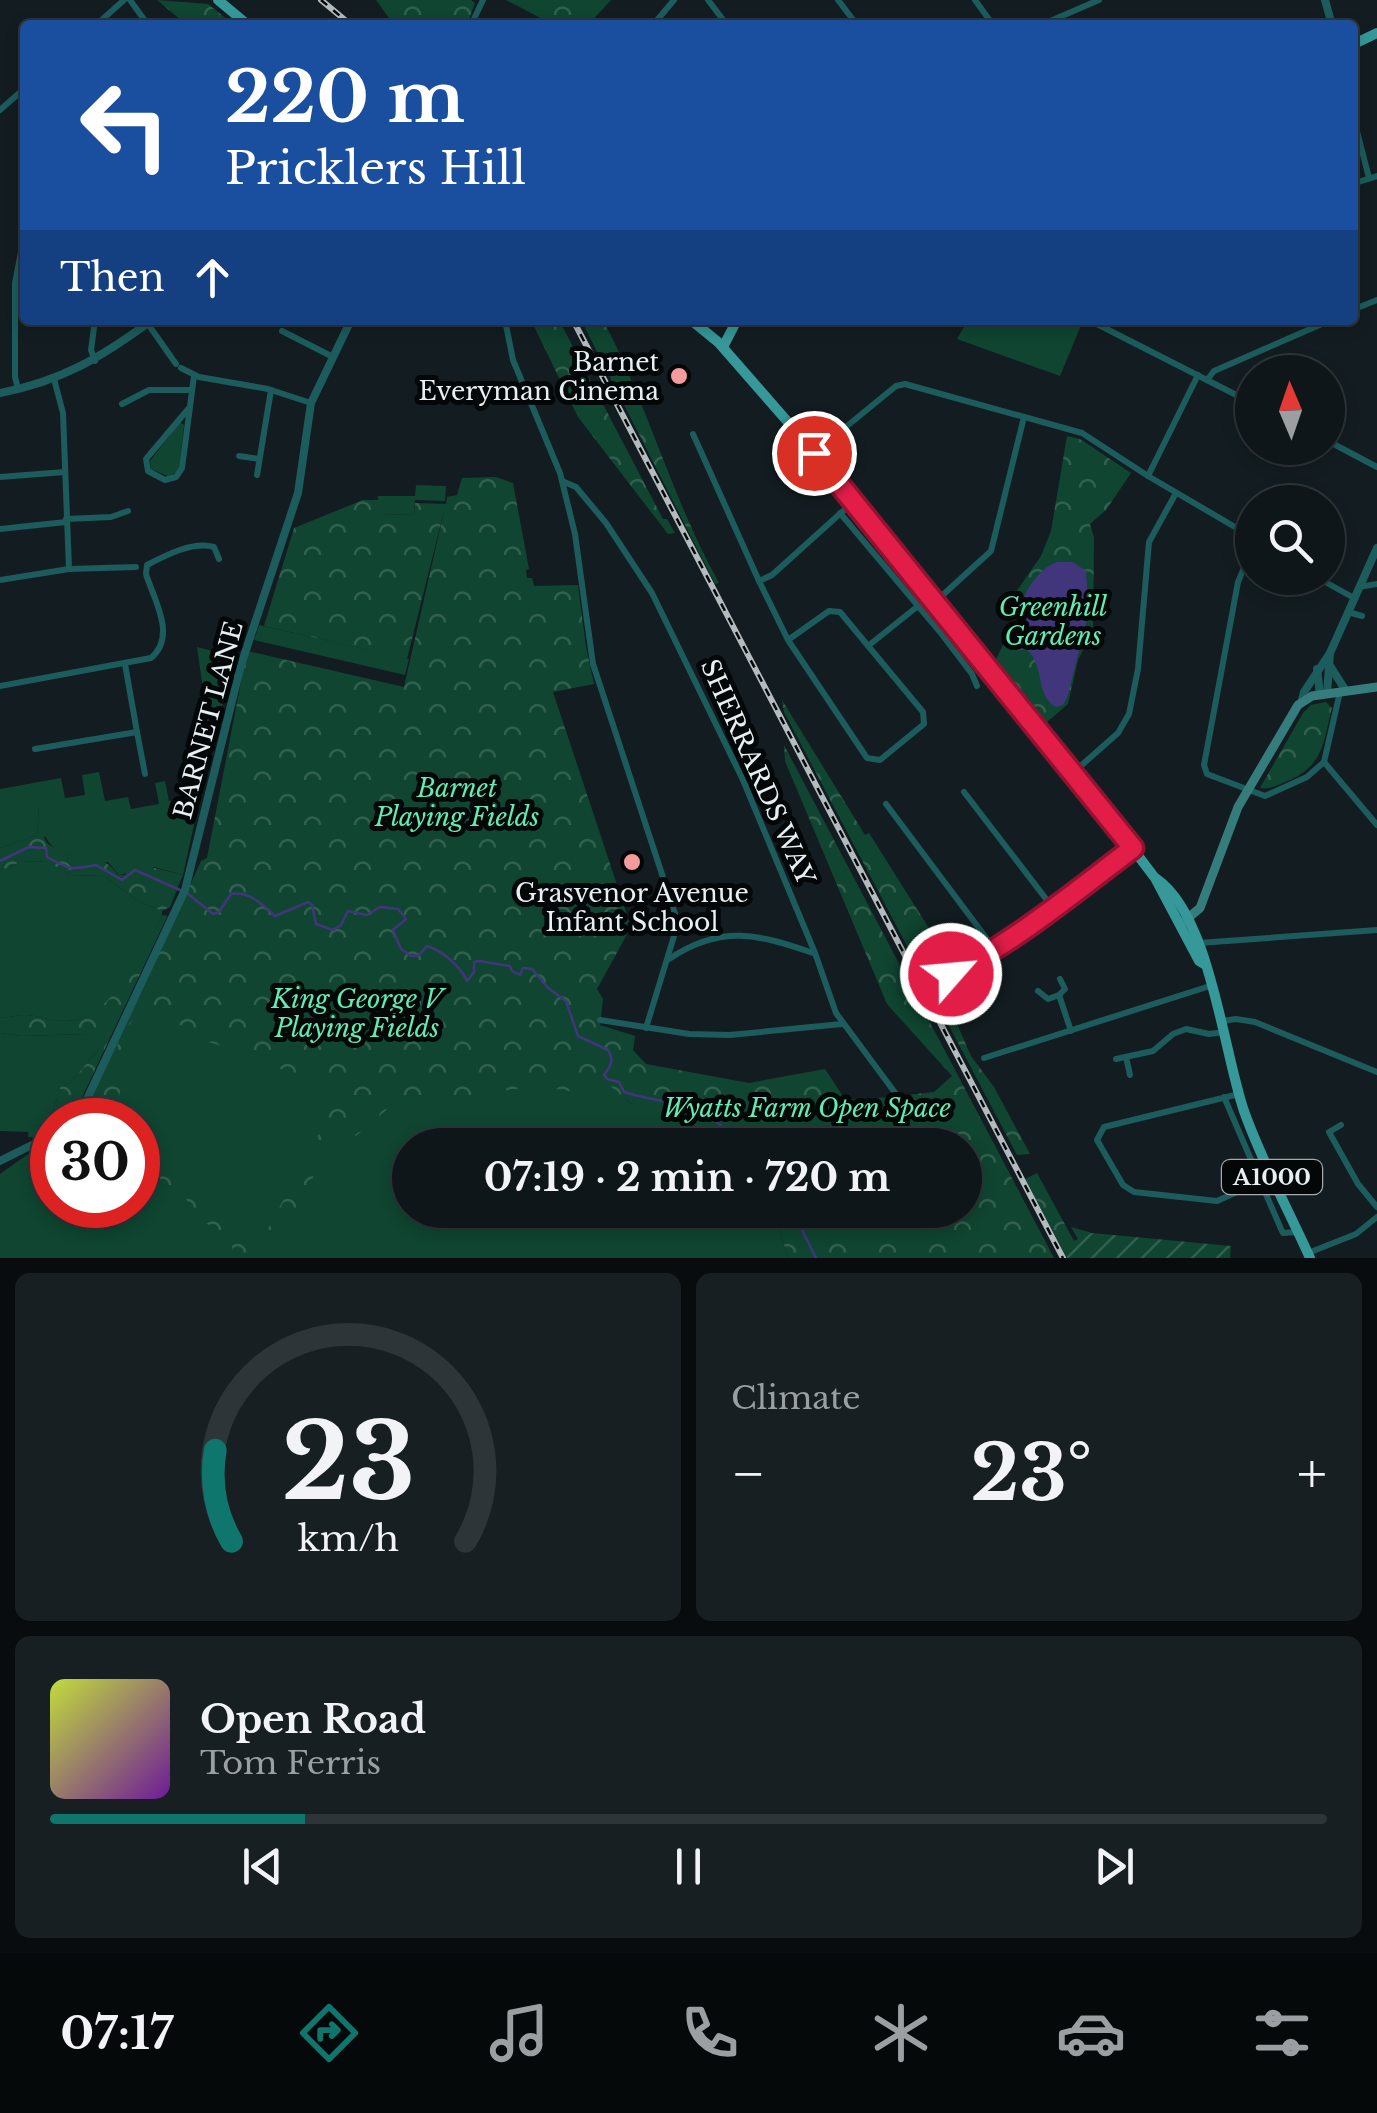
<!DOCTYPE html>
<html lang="en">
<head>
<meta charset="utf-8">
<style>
	body { margin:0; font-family:"Libre Baskerville",serif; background:#171f22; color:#f1f3f6; height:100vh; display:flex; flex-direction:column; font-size:38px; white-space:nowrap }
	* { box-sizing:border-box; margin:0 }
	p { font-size:32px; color:#9b9fa2 }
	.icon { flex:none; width:55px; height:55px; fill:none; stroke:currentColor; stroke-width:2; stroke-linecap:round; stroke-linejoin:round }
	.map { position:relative; height:1258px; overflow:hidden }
	.drawer { display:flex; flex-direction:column; gap:15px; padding:15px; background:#080c0e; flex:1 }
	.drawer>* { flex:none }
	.top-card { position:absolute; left:20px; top:20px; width:1338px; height:305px; border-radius:10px; box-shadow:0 5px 15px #0003,0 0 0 2px #2e3538; background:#1a4fa0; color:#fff; overflow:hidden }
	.needle { width:65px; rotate:358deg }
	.fabs { position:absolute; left:1235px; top:355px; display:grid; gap:20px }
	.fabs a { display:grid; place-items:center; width:110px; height:110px; border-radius:50%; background:#0e1619; box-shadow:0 5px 15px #0003,0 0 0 2px #2e3538; font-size:50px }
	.speed { position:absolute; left:30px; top:1098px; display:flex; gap:20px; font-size:50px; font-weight:700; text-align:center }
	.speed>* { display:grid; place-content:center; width:130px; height:130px; border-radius:50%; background:#0e1619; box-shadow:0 5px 15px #0003,0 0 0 2px #2e3538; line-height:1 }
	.speed .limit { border:15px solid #d22; background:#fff; color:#111 }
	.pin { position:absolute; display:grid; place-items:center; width:85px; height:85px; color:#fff; margin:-42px; border:5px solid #fff; border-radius:50%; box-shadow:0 2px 10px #0007 }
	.me { position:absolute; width:110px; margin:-55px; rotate:63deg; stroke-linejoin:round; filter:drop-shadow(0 0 8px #0008) }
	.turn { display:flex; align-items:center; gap:35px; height:210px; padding:0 40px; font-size:45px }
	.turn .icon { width:130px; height:130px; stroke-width:2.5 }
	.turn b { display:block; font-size:70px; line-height:85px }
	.then { display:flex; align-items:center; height:95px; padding:0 40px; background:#0003; gap:20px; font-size:38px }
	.big { font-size:75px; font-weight:700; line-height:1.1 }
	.drawer .card { flex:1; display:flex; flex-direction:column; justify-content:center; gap:15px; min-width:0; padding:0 35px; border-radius:15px; background:#171f22 }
	.drawer .dial { align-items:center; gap:0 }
	.dial svg { height:260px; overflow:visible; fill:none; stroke:#2e3538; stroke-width:7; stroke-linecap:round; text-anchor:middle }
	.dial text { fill:#f1f3f6; stroke:none }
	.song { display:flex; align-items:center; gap:30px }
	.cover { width:120px; height:120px; border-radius:15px; background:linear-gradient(135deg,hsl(70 70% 55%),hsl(280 70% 35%)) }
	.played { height:10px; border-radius:5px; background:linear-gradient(90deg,#0f766e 20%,#2e3538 20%) }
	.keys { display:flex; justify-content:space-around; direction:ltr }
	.heat { display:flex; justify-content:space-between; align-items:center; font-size:55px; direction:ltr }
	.drawer .tiles { flex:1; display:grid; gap:15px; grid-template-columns:1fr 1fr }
	.card:last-child { grid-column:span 2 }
	.trip { position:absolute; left:392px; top:1128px; width:590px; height:100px; border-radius:50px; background:#0e1619; box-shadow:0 5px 15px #0003,0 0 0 2px #2e3538; font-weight:700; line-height:100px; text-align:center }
	.tab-bar { display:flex; height:160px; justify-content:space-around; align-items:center; background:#06090a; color:#9b9fa2 }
	.tab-bar .icon { width:70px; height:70px }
	.tab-bar .active { color:#0f766e }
	.tab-bar b { font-size:45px; color:#f1f3f6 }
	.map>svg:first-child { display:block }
	.grass { fill:#0f4531 }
	.forest { fill:url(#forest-crowns) }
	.garden { fill:url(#garden-furrows) }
	.water { fill:#41367c }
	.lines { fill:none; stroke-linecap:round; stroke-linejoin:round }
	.stream { stroke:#41367c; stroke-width:2.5 }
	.minor { stroke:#1c5c5c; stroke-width:6 }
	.tertiary { stroke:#1c5c5c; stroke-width:8 }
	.secondary { stroke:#357d7c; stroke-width:9 }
	.primary { stroke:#369898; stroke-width:10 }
	.rail-casing { stroke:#b3bbbe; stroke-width:6 }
	.rail { stroke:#040708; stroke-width:2.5; stroke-dasharray:8; stroke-linecap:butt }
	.route-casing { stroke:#92132f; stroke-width:25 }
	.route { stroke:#e11d48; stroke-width:18 }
	.poi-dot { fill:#f59b9c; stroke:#040708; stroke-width:4 }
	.labels { text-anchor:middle; stroke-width:10; stroke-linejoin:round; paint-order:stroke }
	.shield { fill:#040708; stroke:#a4a9ac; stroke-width:2.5 }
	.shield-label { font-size:22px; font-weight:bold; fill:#e8eff2 }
	.poi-label { font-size:25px; fill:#e8eff2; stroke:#040708; text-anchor:end }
	.park-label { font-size:25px; font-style:italic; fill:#61ecb4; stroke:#040708 }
	.street-label { font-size:25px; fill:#e8eff2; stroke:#040708 }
</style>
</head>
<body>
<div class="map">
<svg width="1377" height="1258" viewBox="0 0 1377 1258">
	<defs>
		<pattern id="forest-crowns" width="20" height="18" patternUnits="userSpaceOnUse" patternTransform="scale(2.5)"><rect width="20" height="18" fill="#0f4531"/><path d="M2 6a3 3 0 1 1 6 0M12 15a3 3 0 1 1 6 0" fill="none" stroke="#32604f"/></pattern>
		<pattern id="garden-furrows" width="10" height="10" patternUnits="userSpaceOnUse" patternTransform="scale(2.5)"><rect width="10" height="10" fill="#0f4531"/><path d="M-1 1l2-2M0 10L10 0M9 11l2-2" fill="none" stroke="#32604f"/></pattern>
	</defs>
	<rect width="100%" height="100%" fill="#131d21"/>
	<g class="grass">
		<polygon points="968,320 1077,320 1082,323 1060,376 957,339"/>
		<polygon points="180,422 184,425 179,469 170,477 151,469 150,461"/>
		<polygon points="416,485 446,486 445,501 415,500 414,515 377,514 378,496 415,496"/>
		<polygon points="259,625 409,659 405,675 254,640"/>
		<path d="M197,647L236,657L213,738L183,875L154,867L119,875L108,862L75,867L68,863L67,855C43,845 42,830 39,807L37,835L0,848V789L61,778L65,798L85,795L82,775L99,772L105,801L128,797L131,809L159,804L155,783L165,781L169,801L190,798L183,760L201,756L198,734L209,731Z"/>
		<path d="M47,861L71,875L104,876L138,901L162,911V916C148,946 113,1012 79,1019C56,1025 42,1015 24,1015C16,1015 8,1018 0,1018V868L8,869L19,862Z"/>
		<polygon points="137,999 594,1068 629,1102 701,1131 716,1145 410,1145 410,1210 773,1210 788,1258 0,1258 0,1174 52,1137 52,1205 138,1205 138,1120 77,1120"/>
		<path d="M0,1033L22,1036L84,1034L98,1050L70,1083L60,1087C58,1101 51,1111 50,1125L30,1126L29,1132L0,1131Z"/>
	</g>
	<g class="forest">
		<polygon points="157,0 208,4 234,25 187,25"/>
		<polygon points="376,0 471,0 475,3 467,25 394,25"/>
		<polygon points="506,0 611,0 588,25 554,25"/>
		<polygon points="531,320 559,320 663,519 667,519 675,533 668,534 578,417"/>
		<path d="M581,320H603C648,405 672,499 719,583L715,584Z"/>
		<polygon points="1067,436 1080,439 1131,473 1106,510 1090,524 1094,538 1093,629 1078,660 1068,704 1047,722 996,659 1011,629 1011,610 1016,592 1041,556 1051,531"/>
		<path d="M462,478L496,477L513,483L529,569L526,570L527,578H532L534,586L578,585L586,647L594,684L553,692L631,927L597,989L603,999L600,1025L635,1036L633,1050L646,1064L749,1083L825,1069L844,1098L861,1100L934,1092L952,1076L887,1004L785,761L784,745L1054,1258H788L773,1210H965V1145H716C696,1121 662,1119 635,1105C618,1097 607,1076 587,1076L584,1093L556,1089L539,1093L523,1088L391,1106L356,1136L336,1138L291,1216L272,1258H242L233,1254L230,1230L220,1233L198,1217L184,1196L169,1188L138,1156V1140L153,1155L167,1158L173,1164V1171L187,1186L191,1184L218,1204L219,1210L257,1236H264L336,1102V1092L232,1049L195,1038L188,1029L140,1005L130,1025L127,1024L201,861L207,858L247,651L404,687L445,507L407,659L264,626L294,528L363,500H378V514L414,515L415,503L446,504L447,497L457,495Z"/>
		<polygon points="782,700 865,835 869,833 932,933 932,942 946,969 943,981 950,1008 971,1056 994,1087 1030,1154 1017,1155 784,712"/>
		<path d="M1326,702L1332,708C1323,743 1324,764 1290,780C1280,784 1270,790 1260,788L1303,713L1311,705Z"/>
		<path d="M46,804L51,807L48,832L44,838L48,844L67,855L68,863C78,869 82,866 90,859C105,859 109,865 119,875H125L127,871L139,864L183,875L170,907L162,911L138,901L104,876L71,875L46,861L19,862L8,869L0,868V848L37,835L39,806Z"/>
		<path d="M166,915L167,917L77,1108L67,1120H52V1131L43,1138L28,1137L29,1126L50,1124C51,1111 58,1101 60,1087L70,1083L98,1050L90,1047L84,1034L22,1036L0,1033V1018C8,1018 16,1015 24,1015C42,1015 56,1025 79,1019C113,1011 147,946 162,916Z"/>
		<polygon points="128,1033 108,1083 121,1089 112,1120 80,1120 123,1034"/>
		<polygon points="1037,1173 1074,1241 1078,1239 1071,1227 1110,1238 1067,1258 1025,1179"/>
		<polygon points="593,1210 691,1210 689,1217 647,1231 585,1243 562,1258 540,1258"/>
	</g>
	<polygon class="garden" points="1092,1233 1231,1246 1230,1258 1067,1258 1061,1247"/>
	<path class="water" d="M1057,562H1073L1086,571L1089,612L1067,698L1063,705L1056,707C1035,696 1045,665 1027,650H1017C1008,623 1028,572 1057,562Z"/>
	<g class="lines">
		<g class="stream">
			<path d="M0,861L29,847L46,848L47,857C70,870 70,870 96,865L122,880L135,870L180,890"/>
			<path d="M187,893L213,914L219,912L231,894C249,891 262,904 275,916L308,902L312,905L316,924L333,930L341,925L348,911L367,915L380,907L398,909L406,919L393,930L401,949L411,956L419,955L427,946C443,951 460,966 467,981L474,972V962L479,961L510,966L512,971L520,975L523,968L532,969L548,988L566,1001L578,1036L608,1050C615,1062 610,1066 604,1075L607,1079L619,1082L624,1092C651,1101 709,1105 725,1131C728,1135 729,1141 732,1145"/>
			<polyline points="792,1210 816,1258"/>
		</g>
		<g class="minor">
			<polyline points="130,0 148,25"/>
			<polyline points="708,0 727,25"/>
			<polyline points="838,0 857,25"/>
			<polyline points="975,0 993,25"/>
			<polyline points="96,25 124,0"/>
			<polyline points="471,25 483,0"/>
			<polyline points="653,25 674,0"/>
			<polyline points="1041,25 1099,0"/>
			<polyline points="0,110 25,88"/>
			<polyline points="1352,112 1369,178"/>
			<polyline points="1352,184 1377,176"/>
			<polyline points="1352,310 1377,300"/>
			<polyline points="505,320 513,360 560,473 575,534 593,664 678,923 646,1028"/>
			<polyline points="1089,320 1252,403"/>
			<polyline points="148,324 176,364"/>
			<polyline points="282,331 333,357"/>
			<polyline points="95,361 91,350 95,320"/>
			<polyline points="181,368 199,377 268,389 311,403"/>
			<polyline points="54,379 63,413 69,569"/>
			<polyline points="1207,380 1214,371 1331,320"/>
			<polyline points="18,389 15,377 15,283 25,232"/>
			<polyline points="122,404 149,390 190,390"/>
			<polyline points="189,408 146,459 148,471 165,480 176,477 182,468 194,376"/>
			<polyline points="693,434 759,581 772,575 853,502"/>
			<polyline points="1328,441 1377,467"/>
			<polyline points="814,453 896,386 905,384 1082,433 1148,476 1252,537"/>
			<polyline points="239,456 259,459"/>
			<polyline points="257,475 271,390"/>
			<polyline points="1148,476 1198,375"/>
			<polyline points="0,477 65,472"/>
			<polyline points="562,481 576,487 606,523 652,593 743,780 815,953 836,1013 896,1094"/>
			<polyline points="840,513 940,632 972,674 977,686"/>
			<polyline points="66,519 111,517 128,511"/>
			<polyline points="0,529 66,522"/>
			<polyline points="1252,549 1238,582 1204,765 1207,774 1265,796 1307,777 1324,762 1340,692"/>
			<polyline points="1318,578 1354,598"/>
			<polyline points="0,580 69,569 136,567"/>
			<polyline points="759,581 788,640 867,758 880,760 924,724 923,712 840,612 829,611 788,640"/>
			<polyline points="1359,587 1377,584"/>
			<polyline points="935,602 991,551 1024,417"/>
			<polyline points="1348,612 1362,616"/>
			<polyline points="868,646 918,606"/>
			<path d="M0,686L151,658C177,636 154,600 146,574L147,565C166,555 193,541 214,547L219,559"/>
			<polyline points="137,732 145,774"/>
			<polyline points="35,749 137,732 125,664"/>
			<polyline points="1324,762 1377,825"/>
			<polyline points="1075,771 1118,733 1129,714 1138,669 1149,542 1176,493"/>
			<polyline points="964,792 1053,908"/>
			<polyline points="886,804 996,951"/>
			<polyline points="1199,943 1377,930"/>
			<path d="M669,959C721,924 758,934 813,953"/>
			<path d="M951,974C1017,941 1074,894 1132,848"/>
			<polyline points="1038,991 1048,999 1059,995 1065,989 1060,979"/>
			<polyline points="1059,995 1071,1031"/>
			<polyline points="600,1020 689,1034 730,1035 842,1024"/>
			<polyline points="1222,1021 1236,1019 1255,1022 1377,1072"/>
			<polyline points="1126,1057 1130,1075"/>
			<polyline points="984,1058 1210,986"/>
			<polyline points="1116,1059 1153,1051 1173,1034 1186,1029 1209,1034 1225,1032"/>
			<polyline points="1239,1094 1104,1127 1097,1140 1123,1185 1134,1192 1217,1201 1270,1177"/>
			<polyline points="1224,1097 1281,1229 1283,1233 1297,1232"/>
			<polyline points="1341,1125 1329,1132 1358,1184 1377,1207"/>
			<polyline points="1308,1253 1356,1234 1377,1217"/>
		</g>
		<g class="tertiary">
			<polyline points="1325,0 1332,25"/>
			<path d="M0,393C62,381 102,357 152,320"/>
			<polyline points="1330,666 1346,691"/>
			<polyline points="1317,669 1320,695"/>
			<polyline points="1327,694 1330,653"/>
			<polyline points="1302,700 1304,692 1330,653 1377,548"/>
			<polyline points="74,1120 80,1114 185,890 241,665 298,493 311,403 351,320"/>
			<polyline points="0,1161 52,1135"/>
		</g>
		<polyline class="secondary" points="1182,923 1200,908 1238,807 1298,705 1312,696 1377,687"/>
		<g class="primary">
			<polyline points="218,0 248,25"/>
			<polyline points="1352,45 1377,33"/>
			<polyline points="691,320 718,342 787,421 1074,771 1155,878 1199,961 1204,964"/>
			<polyline points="723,347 737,320"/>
			<path d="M1157,879C1210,916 1223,1050 1244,1111C1262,1162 1288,1209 1310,1258"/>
		</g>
		<defs>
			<g id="rail">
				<polyline points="321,0 351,25"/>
				<polyline points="573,320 1063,1258"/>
			</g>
		</defs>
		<use href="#rail" class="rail-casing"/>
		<use href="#rail" class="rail"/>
	</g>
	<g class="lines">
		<defs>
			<path id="route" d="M814,453L1133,848C1074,893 1017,940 951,974"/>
		</defs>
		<use href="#route" class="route-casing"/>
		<use href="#route" class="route"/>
	</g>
	<g class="poi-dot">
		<circle cx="679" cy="376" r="10"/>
		<circle cx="632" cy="862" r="10"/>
	</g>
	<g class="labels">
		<rect class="shield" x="1222" y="1160" width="100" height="34" rx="8"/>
		<g class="shield-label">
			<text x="1272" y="1185">A1000</text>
		</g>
		<g class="poi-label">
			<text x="659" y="371">Barnet<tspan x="659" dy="29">Everyman Cinema</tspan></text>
			<text x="632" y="902" text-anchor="middle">Grasvenor Avenue<tspan x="632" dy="29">Infant School</tspan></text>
		</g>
		<g class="park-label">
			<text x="1053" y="616">Greenhill<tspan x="1053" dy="29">Gardens</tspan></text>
			<text x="457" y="797">Barnet<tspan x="457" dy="29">Playing Fields</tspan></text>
			<text x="357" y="1008">King George V<tspan x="357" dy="29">Playing Fields</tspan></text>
			<text x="807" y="1117">Wyatts Farm Open Space</text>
		</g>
		<g class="street-label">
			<text transform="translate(208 720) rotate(-75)" y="9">BARNET LANE</text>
			<text transform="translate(758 772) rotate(66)" y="9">SHERRARDS WAY</text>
		</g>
	</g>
</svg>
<div class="fabs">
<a><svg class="needle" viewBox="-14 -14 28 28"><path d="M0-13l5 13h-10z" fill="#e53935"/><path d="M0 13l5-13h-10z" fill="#9b9fa2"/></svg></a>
<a><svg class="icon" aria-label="search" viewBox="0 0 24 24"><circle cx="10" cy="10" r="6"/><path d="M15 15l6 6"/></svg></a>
</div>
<div class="speed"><div class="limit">30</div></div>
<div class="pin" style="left:814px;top:453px;background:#d93025"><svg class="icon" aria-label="arrive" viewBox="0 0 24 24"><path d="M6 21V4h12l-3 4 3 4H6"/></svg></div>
<svg class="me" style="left:951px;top:974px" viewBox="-20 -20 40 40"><circle r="17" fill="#e11d48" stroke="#fff" stroke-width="3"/><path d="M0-11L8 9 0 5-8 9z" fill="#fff"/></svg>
<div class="trip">07:19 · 2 min · 720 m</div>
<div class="top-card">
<div class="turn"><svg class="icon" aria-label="left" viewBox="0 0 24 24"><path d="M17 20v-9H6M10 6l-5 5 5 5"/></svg><div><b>220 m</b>Pricklers Hill</div></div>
<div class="then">Then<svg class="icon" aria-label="ahead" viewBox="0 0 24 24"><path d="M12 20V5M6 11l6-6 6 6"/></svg></div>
</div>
</div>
<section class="drawer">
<div class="tiles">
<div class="card dial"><svg viewBox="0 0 100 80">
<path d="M14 69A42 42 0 1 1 86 69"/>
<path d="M14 69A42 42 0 0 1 9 41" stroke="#0f766e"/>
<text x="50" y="56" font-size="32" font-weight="700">23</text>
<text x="50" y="72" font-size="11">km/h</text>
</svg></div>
<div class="card"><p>Climate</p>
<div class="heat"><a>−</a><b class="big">23°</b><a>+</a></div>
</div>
<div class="card">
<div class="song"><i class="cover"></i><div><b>Open Road</b><p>Tom Ferris</p></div></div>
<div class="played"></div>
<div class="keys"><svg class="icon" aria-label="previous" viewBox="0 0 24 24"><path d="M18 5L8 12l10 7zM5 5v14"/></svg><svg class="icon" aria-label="pause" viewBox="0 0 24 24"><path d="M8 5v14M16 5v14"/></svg><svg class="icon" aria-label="next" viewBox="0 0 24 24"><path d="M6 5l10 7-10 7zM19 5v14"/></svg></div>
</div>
</div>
</section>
<nav class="tab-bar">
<b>07:17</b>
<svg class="icon active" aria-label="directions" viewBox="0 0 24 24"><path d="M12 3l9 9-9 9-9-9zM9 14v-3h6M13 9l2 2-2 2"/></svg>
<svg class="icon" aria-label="music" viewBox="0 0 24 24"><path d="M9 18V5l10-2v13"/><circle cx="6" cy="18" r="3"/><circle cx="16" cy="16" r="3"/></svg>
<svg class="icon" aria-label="phone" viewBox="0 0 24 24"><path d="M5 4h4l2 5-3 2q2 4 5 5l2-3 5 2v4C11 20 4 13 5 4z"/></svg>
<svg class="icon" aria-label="climate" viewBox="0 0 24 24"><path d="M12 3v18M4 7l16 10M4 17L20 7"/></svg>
<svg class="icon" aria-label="car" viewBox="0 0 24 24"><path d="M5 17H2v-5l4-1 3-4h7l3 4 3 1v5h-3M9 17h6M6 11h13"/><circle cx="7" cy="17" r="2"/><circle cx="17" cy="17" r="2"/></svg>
<svg class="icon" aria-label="filters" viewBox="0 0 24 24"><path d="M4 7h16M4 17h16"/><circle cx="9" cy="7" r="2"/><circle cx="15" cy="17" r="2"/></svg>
</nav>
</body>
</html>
